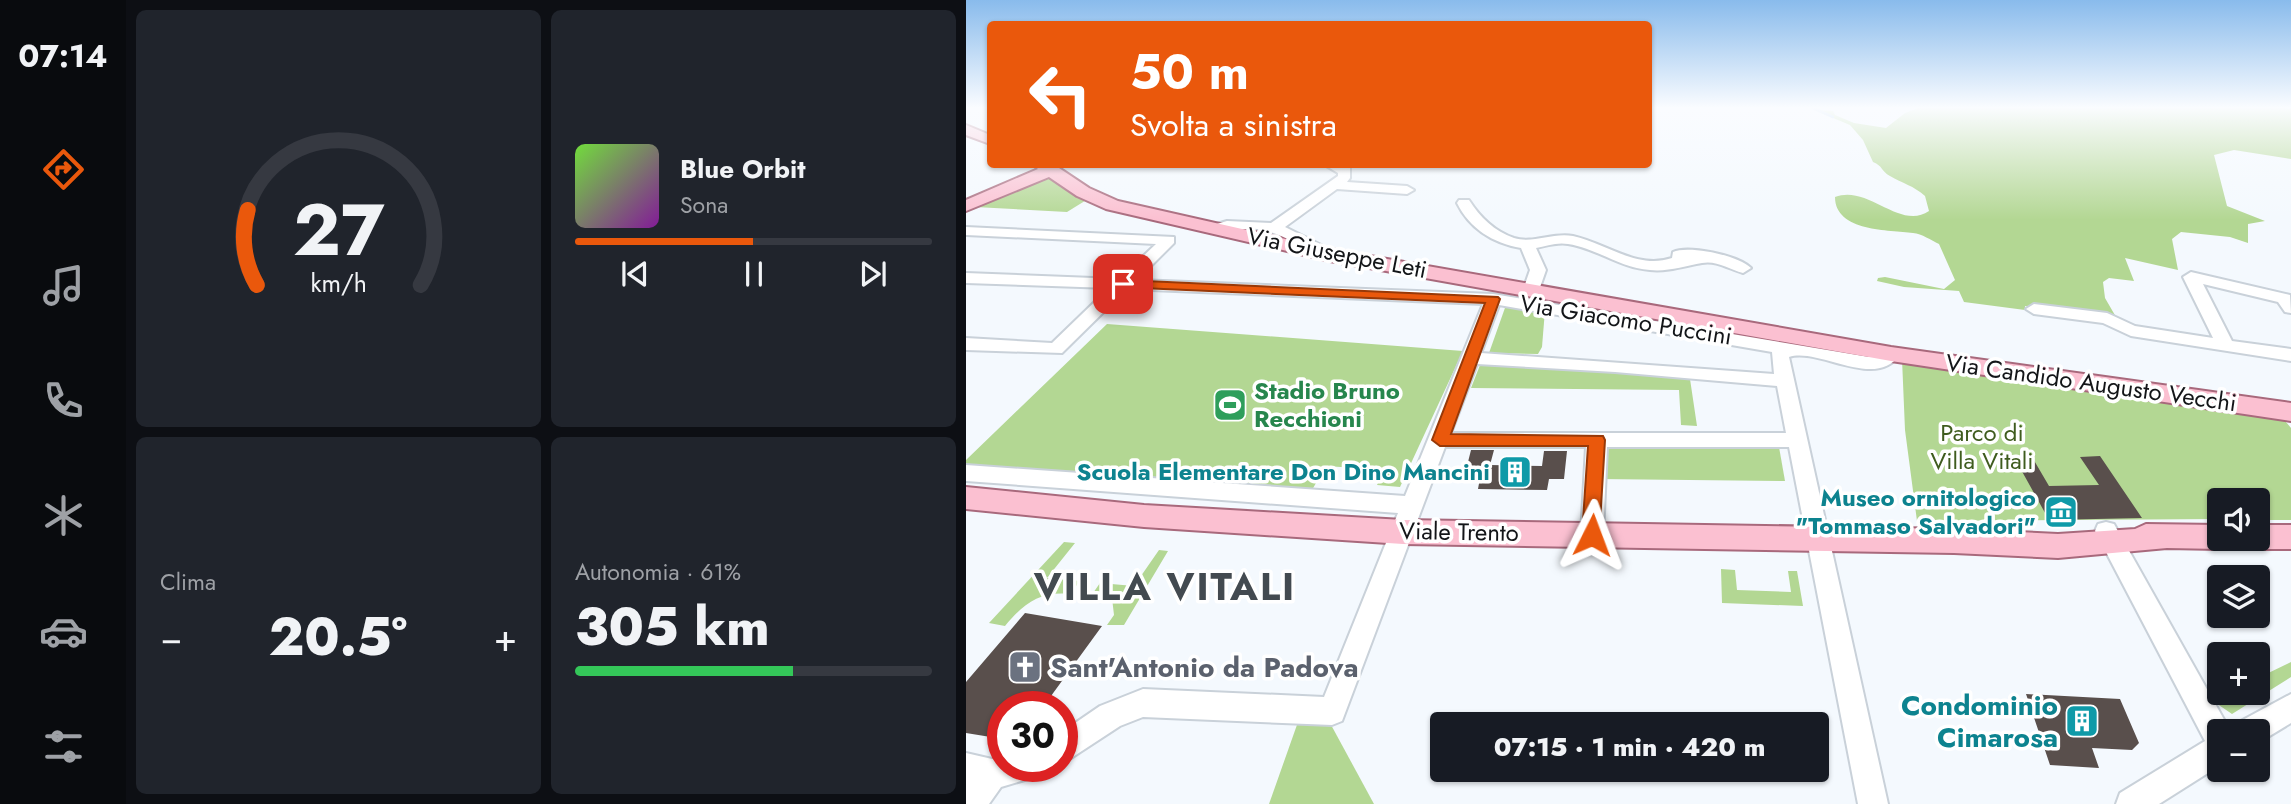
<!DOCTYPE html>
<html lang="it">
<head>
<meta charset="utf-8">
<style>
	body { margin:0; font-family:Jost,sans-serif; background:#20242c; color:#f1f3f6; height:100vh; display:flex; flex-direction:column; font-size:26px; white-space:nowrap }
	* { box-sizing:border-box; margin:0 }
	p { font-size:23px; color:#9ea1a6 }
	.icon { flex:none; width:38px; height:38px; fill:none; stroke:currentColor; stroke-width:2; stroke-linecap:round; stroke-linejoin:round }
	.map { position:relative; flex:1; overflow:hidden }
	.panel { display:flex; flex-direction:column; gap:10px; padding:10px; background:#0d0f14; width:840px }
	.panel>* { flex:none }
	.guide { position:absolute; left:21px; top:21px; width:665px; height:147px; border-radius:7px; box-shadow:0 2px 5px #0004; background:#ea580c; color:#fff; overflow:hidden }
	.buttons { position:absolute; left:1241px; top:488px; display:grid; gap:14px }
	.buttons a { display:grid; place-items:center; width:63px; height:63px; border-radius:7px; background:#171b24; box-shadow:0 2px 5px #0004; font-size:35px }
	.speed { position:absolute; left:21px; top:691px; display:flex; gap:14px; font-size:35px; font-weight:700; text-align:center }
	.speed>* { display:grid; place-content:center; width:91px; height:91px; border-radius:50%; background:#171b24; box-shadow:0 2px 5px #0004; line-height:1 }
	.speed .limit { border:10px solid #d22; background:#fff; color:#111 }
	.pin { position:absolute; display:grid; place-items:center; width:60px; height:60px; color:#fff; margin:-30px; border-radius:14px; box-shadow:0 4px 10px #0006 }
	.me { position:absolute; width:77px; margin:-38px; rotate:3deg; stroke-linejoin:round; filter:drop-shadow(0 0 5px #0008) }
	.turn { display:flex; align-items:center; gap:24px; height:147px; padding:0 28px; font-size:32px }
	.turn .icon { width:91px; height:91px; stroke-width:2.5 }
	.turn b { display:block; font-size:49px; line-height:60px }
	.big { font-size:52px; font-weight:800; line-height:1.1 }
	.panel .widget { flex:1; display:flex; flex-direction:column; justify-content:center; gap:10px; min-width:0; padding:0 24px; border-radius:10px; background:#20242c }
	.panel .dial { align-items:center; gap:0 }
	.dial svg { height:182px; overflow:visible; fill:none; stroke:#363941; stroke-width:7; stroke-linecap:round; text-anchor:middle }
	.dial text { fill:#f1f3f6; stroke:none }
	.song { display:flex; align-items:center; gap:21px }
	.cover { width:84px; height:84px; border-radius:10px; background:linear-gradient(135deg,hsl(100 70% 55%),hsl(290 70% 35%)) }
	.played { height:7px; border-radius:4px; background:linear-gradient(90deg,#ea580c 50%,#363941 50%) }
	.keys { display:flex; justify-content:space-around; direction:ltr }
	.heat { display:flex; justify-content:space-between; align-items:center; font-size:38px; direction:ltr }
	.charge { height:10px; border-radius:5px; background:linear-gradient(90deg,#34c759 61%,#363941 0) }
	.panel .tiles { flex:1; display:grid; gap:10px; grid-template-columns:repeat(2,1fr) }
	.trip { position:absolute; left:464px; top:712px; width:399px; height:70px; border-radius:7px; background:#171b24; box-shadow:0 2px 5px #0004; font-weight:800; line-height:70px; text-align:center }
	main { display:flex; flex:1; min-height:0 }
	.tab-bar { display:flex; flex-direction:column; width:126px; justify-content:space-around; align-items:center; background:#090b0e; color:#9ea1a6 }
	.tab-bar .icon { width:49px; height:49px }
	.tab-bar .active { color:#ea580c }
	.tab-bar b { font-size:32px; color:#f1f3f6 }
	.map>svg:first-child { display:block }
	.green { fill:#b3d793 }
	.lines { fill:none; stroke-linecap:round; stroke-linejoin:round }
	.stream { stroke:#9cc6f3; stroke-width:2.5 }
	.building { fill:#594f4c }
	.minor-casing { stroke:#c9d1d9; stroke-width:4 }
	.major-casing { stroke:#a8697c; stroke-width:4 }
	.minor { fill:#fff; fill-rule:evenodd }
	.major { fill:#fbc0d1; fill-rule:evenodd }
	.route { fill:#ea580c; stroke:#983908; stroke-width:2 }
	.labels { text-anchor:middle; stroke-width:7; stroke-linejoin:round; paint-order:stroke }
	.street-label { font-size:24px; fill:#131518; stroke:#fff }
	.leisure-label { font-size:24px; font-weight:bold; fill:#27864d; stroke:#fff; text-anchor:start }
	.park-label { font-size:24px; fill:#3f5c1e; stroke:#fff }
	.culture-label { font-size:24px; font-weight:bold; fill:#0d838f; stroke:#fff; text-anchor:end }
	.near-worship-label { font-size:28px; font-weight:bold; fill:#5b616d; stroke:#fff; text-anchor:start }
	.near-culture-label { font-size:28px; font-weight:bold; fill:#0d838f; stroke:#fff; text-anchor:end }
	.near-district-label { font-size:38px; font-weight:bold; letter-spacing:2px; fill:#434a50; stroke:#fff }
</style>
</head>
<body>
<main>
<nav class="tab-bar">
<b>07:14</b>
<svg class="icon active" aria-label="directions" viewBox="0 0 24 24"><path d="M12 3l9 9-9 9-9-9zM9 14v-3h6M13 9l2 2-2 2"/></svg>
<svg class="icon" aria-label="music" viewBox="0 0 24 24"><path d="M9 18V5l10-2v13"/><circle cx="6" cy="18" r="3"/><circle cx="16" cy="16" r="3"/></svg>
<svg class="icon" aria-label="phone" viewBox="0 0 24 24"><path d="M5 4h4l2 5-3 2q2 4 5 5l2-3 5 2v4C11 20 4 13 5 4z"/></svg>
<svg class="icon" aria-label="climate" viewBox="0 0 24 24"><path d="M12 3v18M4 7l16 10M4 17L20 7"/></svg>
<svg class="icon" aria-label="car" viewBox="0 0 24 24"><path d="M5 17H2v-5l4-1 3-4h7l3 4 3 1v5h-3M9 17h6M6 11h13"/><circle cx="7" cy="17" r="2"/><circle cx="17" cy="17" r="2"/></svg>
<svg class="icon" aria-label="filters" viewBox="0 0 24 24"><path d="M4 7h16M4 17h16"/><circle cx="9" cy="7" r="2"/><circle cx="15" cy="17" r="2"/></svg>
</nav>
<section class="panel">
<div class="tiles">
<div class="widget dial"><svg viewBox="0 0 100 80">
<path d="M14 69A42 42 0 1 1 86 69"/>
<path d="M14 69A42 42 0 0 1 10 36" stroke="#ea580c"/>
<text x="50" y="56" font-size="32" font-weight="700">27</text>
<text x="50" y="72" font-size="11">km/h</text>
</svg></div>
<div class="widget">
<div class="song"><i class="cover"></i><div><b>Blue Orbit</b><p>Sona</p></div></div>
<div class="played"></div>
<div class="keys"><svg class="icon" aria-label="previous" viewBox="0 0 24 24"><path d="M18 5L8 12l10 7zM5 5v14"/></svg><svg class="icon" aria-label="pause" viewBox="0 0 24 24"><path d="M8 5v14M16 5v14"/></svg><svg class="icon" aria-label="next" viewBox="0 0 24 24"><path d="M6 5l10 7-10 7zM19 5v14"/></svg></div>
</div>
<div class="widget"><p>Clima</p>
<div class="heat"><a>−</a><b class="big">20.5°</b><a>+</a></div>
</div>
<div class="widget"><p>Autonomia · 61%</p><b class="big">305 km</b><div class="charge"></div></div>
</div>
</section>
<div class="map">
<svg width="1325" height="804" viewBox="0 0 1325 804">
	<rect width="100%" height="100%" fill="#f4f9fe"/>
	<g class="green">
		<path d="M952,108H1317L1325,109V159L1268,150L1248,155L1261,206L1299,221L1282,224V243L1264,237L1215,232L1206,239L1212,270L1159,258L1168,281L1143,278L1137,282L1139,298L1150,317L1059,306V310L998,302L993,291L938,287L911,281L912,278L919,277L978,289L989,280L973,244C965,240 956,234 947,233C924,230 869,232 869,197C902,184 934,231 963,211L959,196C948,186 936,183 924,176C915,171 917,166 907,162L897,140L884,125L848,110L867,111L869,115L888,123L920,128L939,113Z"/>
		<polygon points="81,177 122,199 101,212 9,207"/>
		<polygon points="540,305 579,310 576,347 572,354 523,353"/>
		<polygon points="141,324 497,351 434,487 411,485 418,470 360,466 343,495 0,465 0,460"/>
		<polygon points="936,359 1315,416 1325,428 1325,520 1292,520 1292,500 1253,500 1253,519 951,521 939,430"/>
		<polygon points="514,365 615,367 724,379 731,426 715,425 713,390 505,388"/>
		<polygon points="634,445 813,447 819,481 632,479"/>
		<path d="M98,542L109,543L81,578L114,581L104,594C74,591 57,604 39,626L23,623Z"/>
		<polygon points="193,550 202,551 158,625 141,625 148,615 146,598 125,596 134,583 168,586"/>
		<polygon points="755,569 769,570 771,590 825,592 822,571 831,571 837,606 756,603"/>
		<polygon points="1325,662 1325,677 1266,714 1244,699 1258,693 1292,693 1292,678"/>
		<polygon points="332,722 364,723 408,804 303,804"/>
	</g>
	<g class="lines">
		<polyline class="stream" points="847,108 867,117"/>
	</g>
	<g class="building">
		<polygon points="505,450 528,450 524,465 576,466 578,451 601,451 598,479 583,479 581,490 512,489 514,478 498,478"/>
		<polygon points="1134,456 1176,518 1083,520 1048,457 1066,457 1083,486 1133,485 1114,457"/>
		<polygon points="59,613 136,626 77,707 37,707 37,739 0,733 0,682"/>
		<polygon points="1060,694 1154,699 1173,743 1166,750 1126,748 1133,768 1084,765"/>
	</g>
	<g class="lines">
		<defs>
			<g id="minor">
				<path d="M357,164H375L384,168V178L381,182L441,186L448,190L441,194L371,189L319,227L369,252L372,255L364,260C339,253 322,233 291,229C277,227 247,237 237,228L261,221L305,223L372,176V173Z"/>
				<path d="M493,200H503C514,217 528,231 548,238C567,244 587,232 607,236C640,243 671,270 706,258L707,252C722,245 772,255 785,268L777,273C763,269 750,260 736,263C719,266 701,272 684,270C654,268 630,248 602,244C591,242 580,246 570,248L580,270L573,290L565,295L557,290L564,270L555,248C527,243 504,229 491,203Z"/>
				<path d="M0,227L208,237V243L171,280L527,294L903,357H914L925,348L931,350L934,354C910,391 853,347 823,357L922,804H892L823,447H641L637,535L634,542L626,544L618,542L615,535L620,447H479L376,721L366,725L177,717L154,726L96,764V732L134,706L177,689L358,697L432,513L0,481V465L439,496L517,304L161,289L96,353L0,350V338L86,343L143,288L0,283V273L153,279L190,244L0,235ZM533,305L806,352L808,374L515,353ZM511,364L649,372L811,386L820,433H485Z"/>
				<polygon points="1225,272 1324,295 1325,313 1319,312 1312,302 1237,284 1266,341 1325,349 1325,361 1165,336 1137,323 1068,314 1060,309 1068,304 1141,313 1169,326 1247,338 1217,277"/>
				<polygon points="1140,522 1148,524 1265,732 1253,732 1253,766 1193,804 1150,804 1154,793 1239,741 1129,531 1132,524"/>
				<polygon points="1325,694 1325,723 1292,743 1292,732 1269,732 1273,722"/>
				<polygon points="0,753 26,759 37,757 37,766 77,766 72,776 35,787 23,804 0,804"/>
			</g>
			<g id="major">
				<polygon points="0,125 24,135 24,144 0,135"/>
				<polygon points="67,164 87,164 123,188 152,201 364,249 925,347 1325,403 1325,421 925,361 364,261 140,209 111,196 83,177 0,211 0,200 72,169"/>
				<polygon points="0,487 178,505 437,520 988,529 1092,534 1169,529 1180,524 1253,525 1253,539 1267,539 1263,545 1253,549 1201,548 1092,558 988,553 437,544 178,527 0,509"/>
				<polygon points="1292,525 1325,525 1325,549 1292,549 1282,545 1278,539 1292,539"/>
			</g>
		</defs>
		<use href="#minor" class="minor-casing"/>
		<use href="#major" class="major-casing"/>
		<use href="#minor" class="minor"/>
		<use href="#major" class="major"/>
	</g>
	<linearGradient id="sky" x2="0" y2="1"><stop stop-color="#89bbec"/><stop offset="0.49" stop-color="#fafcff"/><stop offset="1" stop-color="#fafcff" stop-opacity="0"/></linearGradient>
	<rect width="1325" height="220" fill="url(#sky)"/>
	<polygon class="route" points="157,280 532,297 534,299 485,434 637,436 639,440 633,540 619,540 616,535 622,446 474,446 466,440 519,303 152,287 150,284"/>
	<defs>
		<symbol id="stadium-square" viewBox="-11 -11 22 22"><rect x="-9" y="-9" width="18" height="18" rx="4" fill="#2e9e5b" stroke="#fff"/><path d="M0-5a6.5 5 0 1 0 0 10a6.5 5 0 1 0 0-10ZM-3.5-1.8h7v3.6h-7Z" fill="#fff"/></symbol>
		<symbol id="building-square" viewBox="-11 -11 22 22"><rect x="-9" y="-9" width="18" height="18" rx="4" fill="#0f9aa8" stroke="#fff"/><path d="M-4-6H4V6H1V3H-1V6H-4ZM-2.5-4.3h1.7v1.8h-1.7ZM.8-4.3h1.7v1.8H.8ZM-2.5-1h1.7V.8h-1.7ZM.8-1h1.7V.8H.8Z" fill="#fff"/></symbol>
		<symbol id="museum-square" viewBox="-11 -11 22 22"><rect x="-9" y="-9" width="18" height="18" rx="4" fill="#0f9aa8" stroke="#fff"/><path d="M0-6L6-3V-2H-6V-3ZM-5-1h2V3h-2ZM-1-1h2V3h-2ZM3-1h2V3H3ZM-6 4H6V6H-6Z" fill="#fff"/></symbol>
		<symbol id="church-square" viewBox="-11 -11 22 22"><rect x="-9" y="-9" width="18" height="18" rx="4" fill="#6b7280" stroke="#fff"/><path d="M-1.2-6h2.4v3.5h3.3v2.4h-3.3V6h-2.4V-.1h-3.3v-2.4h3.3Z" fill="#fff"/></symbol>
	</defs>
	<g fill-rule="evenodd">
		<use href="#stadium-square" x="245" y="386" width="38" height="38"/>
		<use href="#building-square" x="530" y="453" width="38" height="38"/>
		<use href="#museum-square" x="1076" y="493" width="38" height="38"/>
		<use href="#church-square" x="40" y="648" width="38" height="38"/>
		<use href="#building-square" x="1097" y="702" width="38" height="38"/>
	</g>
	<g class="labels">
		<g class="street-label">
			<text transform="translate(371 253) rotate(11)" y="8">Via Giuseppe Leti</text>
			<text transform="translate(660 320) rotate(9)" y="8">Via Giacomo Puccini</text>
			<text transform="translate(1125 383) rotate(8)" y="8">Via Candido Augusto Vecchi</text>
			<text transform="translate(493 532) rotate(1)" y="8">Viale Trento</text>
		</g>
		<g class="leisure-label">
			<text x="288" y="399">Stadio Bruno<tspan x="288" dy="28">Recchioni</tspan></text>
		</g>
		<g class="park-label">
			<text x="1016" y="441">Parco di<tspan x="1016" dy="28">Villa Vitali</tspan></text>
		</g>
		<g class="culture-label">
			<text x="524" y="480">Scuola Elementare Don Dino Mancini</text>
			<text x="1070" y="506">Museo ornitologico<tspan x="1070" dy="28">"Tommaso Salvadori"</tspan></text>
		</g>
		<g class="near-worship-label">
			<text x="84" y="677">Sant'Antonio da Padova</text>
		</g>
		<g class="near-culture-label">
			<text x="1092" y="715">Condominio<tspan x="1092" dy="32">Cimarosa</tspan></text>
		</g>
		<g class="near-district-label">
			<text x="199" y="600">VILLA VITALI</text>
		</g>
	</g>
</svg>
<div class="buttons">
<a><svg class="icon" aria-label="sound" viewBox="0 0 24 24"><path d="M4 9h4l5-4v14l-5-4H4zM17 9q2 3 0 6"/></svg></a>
<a><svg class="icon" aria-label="layers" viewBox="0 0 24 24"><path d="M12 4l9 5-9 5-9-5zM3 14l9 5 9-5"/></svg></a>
<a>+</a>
<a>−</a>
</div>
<div class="speed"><div class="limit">30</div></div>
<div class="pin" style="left:157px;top:284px;background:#d93025"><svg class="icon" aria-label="arrive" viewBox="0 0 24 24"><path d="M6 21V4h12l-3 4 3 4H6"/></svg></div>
<svg class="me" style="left:626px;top:535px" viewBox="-20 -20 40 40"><path d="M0-17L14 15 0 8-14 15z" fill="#ea580c" stroke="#fff" stroke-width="4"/></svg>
<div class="trip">07:15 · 1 min · 420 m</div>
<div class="guide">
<div class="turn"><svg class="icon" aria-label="left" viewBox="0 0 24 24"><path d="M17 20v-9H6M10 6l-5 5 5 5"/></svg><div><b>50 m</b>Svolta a sinistra</div></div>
</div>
</div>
</main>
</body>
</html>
